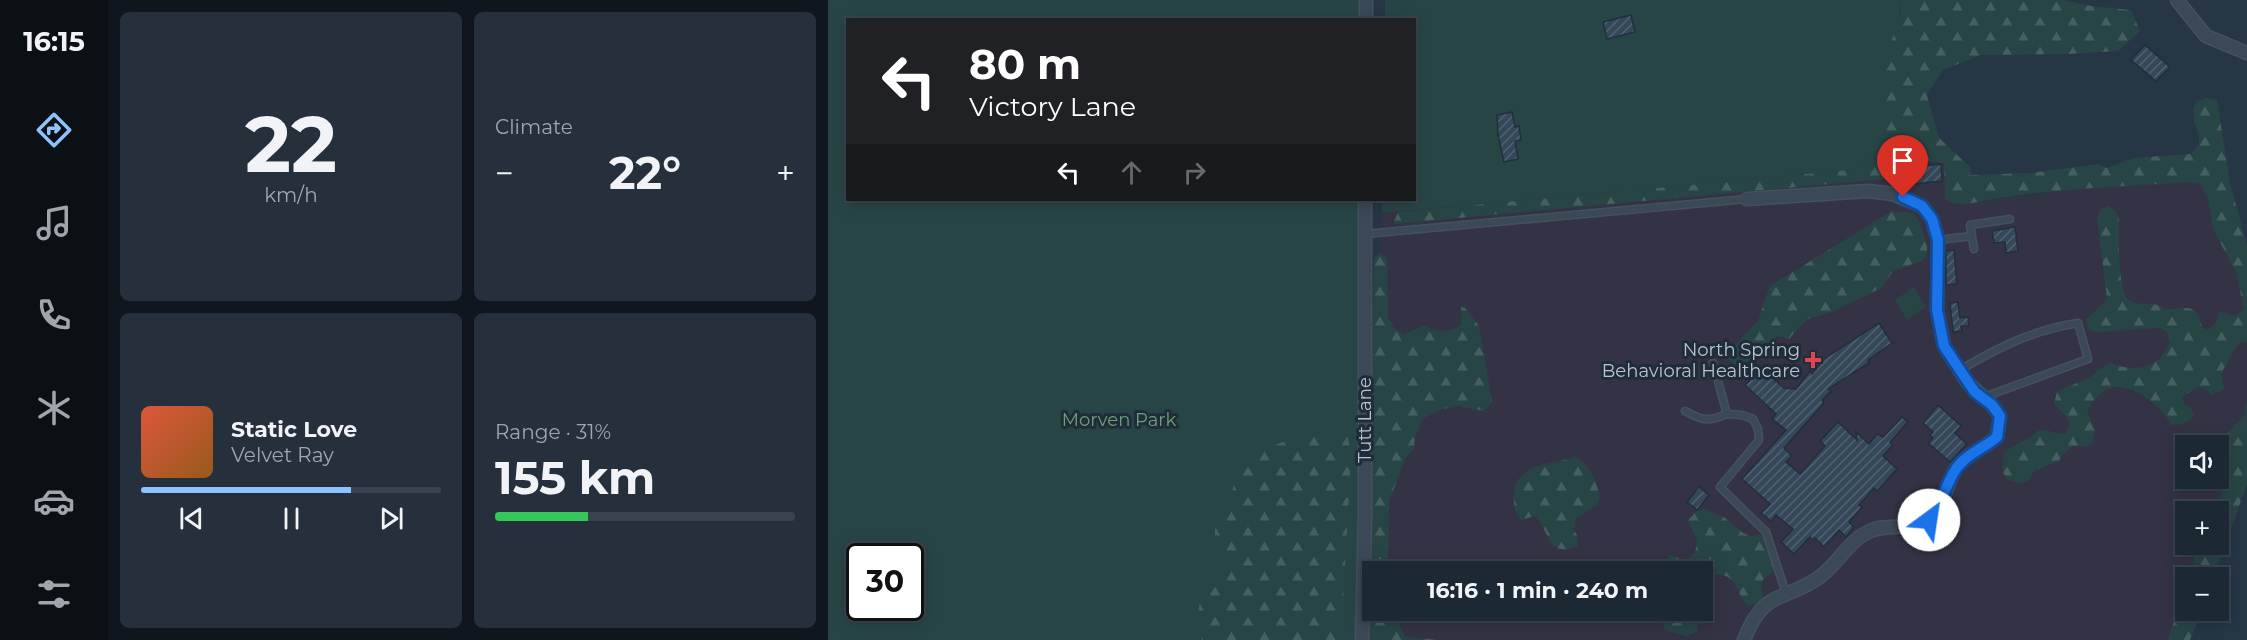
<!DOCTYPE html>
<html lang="en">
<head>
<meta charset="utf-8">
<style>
	body { margin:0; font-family:Montserrat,sans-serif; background:#25303c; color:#f1f3f6; height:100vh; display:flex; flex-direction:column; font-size:22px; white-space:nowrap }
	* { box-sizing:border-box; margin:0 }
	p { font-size:20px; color:#a0a6ac }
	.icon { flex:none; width:33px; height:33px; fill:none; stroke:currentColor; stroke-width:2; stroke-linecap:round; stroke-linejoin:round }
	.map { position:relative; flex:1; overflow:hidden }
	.panel { display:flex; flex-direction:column; gap:12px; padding:12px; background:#0f161d; width:720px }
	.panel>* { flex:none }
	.hud { position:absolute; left:18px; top:18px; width:570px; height:183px; border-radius:0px; box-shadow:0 3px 15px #0003,0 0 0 2px #3a444f; background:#202124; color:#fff; overflow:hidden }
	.tools { position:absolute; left:1347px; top:435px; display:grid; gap:12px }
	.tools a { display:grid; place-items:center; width:54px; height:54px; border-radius:0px; background:#1c2834; box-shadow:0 3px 15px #0003,0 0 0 2px #3a444f; font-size:30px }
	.speed { position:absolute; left:18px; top:543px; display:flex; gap:12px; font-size:30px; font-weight:700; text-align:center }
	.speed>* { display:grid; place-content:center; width:78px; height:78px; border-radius:50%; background:#1c2834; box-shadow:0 3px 15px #0003,0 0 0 2px #3a444f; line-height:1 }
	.speed .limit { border:3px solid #111; border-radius:9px; background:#fff; color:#111 }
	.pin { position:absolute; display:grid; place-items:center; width:51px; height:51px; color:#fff; margin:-62px -26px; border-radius:50% 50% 50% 0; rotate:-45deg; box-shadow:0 0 6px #0007 }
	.pin .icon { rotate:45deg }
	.me { position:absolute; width:66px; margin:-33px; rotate:31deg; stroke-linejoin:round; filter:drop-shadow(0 0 4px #0008) }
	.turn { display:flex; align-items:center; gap:21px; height:126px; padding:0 24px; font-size:27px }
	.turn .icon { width:78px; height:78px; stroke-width:2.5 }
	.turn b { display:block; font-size:42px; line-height:51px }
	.lanes { display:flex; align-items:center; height:57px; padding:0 24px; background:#0003; justify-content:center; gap:30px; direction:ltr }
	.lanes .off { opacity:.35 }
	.big { font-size:45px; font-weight:700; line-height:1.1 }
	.panel .card { flex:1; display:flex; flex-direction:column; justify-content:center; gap:9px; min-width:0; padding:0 21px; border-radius:9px; background:#25303c }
	.panel .dial { align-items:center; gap:0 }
	.dial b { font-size:78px; line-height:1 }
	.song { display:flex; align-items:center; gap:18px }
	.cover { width:72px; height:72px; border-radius:9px; background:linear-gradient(135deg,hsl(10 70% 55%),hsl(30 70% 35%)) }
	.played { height:6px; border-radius:3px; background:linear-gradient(90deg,#8dc3fe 70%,#3a444f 70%) }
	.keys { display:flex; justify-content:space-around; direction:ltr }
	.heat { display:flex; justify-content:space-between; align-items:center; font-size:33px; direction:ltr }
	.charge { height:9px; border-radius:4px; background:linear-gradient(90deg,#34c759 31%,#3a444f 0) }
	.panel .tiles { flex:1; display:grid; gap:12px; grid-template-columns:repeat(2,1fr) }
	.trip { position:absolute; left:534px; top:561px; width:351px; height:60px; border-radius:0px; background:#1c2834; box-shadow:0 3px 15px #0003,0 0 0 2px #3a444f; font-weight:700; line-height:60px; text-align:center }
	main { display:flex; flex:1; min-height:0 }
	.dock { display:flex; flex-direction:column; width:108px; justify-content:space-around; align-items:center; background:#0b1015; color:#a0a6ac }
	.dock .icon { width:42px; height:42px }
	.dock .selected { color:#8dc3fe }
	.dock b { font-size:27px; color:#f1f3f6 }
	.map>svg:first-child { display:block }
	.medical { fill:#343345; fill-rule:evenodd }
	.green { fill:#284546; fill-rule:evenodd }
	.forest { fill:url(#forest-firs) }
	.building { fill:url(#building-hatch); stroke:#212f3c; stroke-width:1.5 }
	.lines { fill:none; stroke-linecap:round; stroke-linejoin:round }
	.service-casing { stroke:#44515e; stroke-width:9 }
	.minor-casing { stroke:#44515e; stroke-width:15 }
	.service { stroke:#3b4855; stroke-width:6 }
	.minor { stroke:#3b4855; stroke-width:12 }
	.route-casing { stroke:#114b97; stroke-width:15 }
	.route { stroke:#1a73e8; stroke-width:10 }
	.health-dot { fill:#e0444e; stroke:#1f2d3a; stroke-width:2 }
	.labels { text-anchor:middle; stroke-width:6; stroke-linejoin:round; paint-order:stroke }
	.poi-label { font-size:18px; fill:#b8c3ce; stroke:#1f2d3a; text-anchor:end }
	.park-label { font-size:18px; fill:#6ea075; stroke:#1f2d3a }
	.street-label { font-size:18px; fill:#b8c3ce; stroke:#1f2d3a }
</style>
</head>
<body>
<main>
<nav class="dock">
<b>16:15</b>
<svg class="icon selected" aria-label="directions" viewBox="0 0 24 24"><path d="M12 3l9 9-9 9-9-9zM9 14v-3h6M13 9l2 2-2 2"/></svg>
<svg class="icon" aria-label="music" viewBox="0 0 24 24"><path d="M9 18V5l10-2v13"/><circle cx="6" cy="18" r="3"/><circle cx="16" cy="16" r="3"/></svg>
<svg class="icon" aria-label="phone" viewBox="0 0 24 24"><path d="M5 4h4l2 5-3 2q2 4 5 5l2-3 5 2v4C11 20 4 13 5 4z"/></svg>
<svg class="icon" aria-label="climate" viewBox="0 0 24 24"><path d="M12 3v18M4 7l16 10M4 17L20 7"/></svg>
<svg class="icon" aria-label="car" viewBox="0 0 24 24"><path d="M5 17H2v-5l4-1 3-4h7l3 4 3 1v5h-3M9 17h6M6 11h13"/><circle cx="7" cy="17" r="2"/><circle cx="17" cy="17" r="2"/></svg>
<svg class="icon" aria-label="filters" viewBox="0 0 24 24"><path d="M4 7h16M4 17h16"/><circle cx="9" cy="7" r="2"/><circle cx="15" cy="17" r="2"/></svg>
</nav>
<section class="panel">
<div class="tiles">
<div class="card dial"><b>22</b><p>km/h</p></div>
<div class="card"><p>Climate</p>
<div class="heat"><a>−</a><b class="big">22°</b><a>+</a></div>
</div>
<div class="card">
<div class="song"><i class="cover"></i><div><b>Static Love</b><p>Velvet Ray</p></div></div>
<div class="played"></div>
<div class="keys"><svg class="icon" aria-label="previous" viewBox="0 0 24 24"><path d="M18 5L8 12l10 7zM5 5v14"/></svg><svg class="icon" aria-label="pause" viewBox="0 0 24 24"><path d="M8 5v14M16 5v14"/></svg><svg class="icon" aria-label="next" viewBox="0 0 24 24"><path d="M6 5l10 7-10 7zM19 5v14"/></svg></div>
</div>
<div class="card"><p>Range · 31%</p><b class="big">155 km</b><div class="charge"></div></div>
</div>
</section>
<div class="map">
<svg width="1419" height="640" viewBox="0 0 1419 640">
	<defs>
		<pattern id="forest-firs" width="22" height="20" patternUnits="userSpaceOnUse" patternTransform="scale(1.5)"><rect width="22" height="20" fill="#284546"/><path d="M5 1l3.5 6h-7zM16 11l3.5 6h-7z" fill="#455e60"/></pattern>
		<pattern id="building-hatch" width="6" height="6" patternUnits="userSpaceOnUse" patternTransform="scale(1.5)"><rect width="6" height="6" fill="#35485a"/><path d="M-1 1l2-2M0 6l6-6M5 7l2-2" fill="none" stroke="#506170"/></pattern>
	</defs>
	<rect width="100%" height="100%" fill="#263645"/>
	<path class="medical" d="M1058,145L1142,167L1144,202L1389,172L1419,274V463L1390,512H1358V544L1390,545L1379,577L1358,578L1356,640H553V611L874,610V572L553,571L552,263L553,213L1021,170ZM1358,446H1390V478H1358Z"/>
	<g class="green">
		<path d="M0,0H542V20H20V200H540L535,640H0ZM32,556H82V608H32Z"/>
		<polygon points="557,0 1073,0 1058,118 1058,145 1045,160 1021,170 554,213 554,200 586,200 586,20 557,19"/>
		<polygon points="1086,287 1098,307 1079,320 1067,300"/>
	</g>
	<g class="forest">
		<path d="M1073,0H1235L1263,6L1303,10L1312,31L1290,51L1241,54L1153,55L1115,70L1099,95L1111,138L1142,167V175L1203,173L1270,164L1279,168L1306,158L1362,154L1371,146C1373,126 1360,123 1368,101L1379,98L1389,100L1402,183L1419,245V342H1413L1407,348L1393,374L1396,389L1383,395L1378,389L1370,387L1354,397L1356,404L1363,408L1366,415C1360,423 1354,424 1344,425C1334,408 1309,385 1287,387C1274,388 1265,401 1259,410L1267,431L1264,443L1258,447L1245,446L1234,455L1231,461C1219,467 1206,466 1201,480L1191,483L1180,480L1174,471L1176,453C1186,444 1191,444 1201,438C1206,436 1207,431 1213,430C1222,429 1225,435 1237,433L1242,426L1240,418L1226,404L1229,392C1238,387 1247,384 1257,380C1266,376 1272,367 1282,363C1295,369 1318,371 1330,360C1334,356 1338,349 1342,344L1339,332L1332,328L1266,332L1261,330L1258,320C1265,311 1274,307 1279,298L1269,218L1272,209L1281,206L1287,211L1291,219C1291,233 1289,296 1302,301C1314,307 1324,300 1338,309C1359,310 1367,300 1374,327L1380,330L1387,324L1392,312L1407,316L1416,309L1408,272L1385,229L1381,202L1372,183L1359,182C1295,187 1230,188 1166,199C1151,201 1130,209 1117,199L1116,164L1109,162L1074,165L1072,173L1066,178L565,224L570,212L1021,170L1045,160L1058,145L1055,68L1073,11Z"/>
		<polygon points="1064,211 1085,213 1092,223 1099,247 1099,256 1093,261 1065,271 1053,288 1004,312 979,319 961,339 949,336 911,370 897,355 930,321 942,286"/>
		<path d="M553,253L559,259L560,317L566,328L576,335L596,325C608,333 620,334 633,325V307L637,308L651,326L664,402L656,411L631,406L611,410L594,419L587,438L586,449L578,457L561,501L560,571L544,572V610L564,611L577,637L610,640H541L546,258Z"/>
		<path d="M1419,400V484L1386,577H1360L1371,545L1390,544V512L1389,511L1394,489L1388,479L1390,478C1390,444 1389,440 1416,417Z"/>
		<path d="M513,432L520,437L523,456L513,640H374C372,624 366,604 378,592C385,586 391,584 394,575C398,558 380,538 390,521C394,515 402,512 407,506C406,500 403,493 405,488C414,442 476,436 513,432Z"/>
		<path d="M747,457C762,463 768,482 772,496L769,505L748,518L746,530L749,535L750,546C718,559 723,531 707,516L692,520C686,509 684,500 687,488C692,463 728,464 747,457Z"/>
		<path d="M877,509L897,518L915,533L922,536L936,535L948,567L946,572C929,581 934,583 935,599L926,605H920C911,599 910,583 900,577C894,574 882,574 876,574L874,572L838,571L836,561L842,555L857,560L867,553L869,540L860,520L869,511Z"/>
		<polygon points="1357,586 1358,610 1374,611 1362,640 1340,640"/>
		<polygon points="837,611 870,611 871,622 869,631 859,636 837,630 835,625"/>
	</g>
	<g class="building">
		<polygon points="803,15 807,32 779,39 775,22"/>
		<polygon points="1317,45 1342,67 1328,81 1303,60"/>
		<polygon points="684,112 687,127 691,126 693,140 687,141 690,159 676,162 670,135 669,115"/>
		<polygon points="1113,164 1114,181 1078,185 1076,168"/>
		<polygon points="1187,227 1190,251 1178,253 1177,242 1166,243 1164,231"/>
		<polygon points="1126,250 1129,284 1118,285 1118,251"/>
		<polygon points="1130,302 1132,318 1140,317 1141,326 1133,326 1134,331 1125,332 1122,303"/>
		<polygon points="1051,323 1064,343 1040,360 1041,363 1000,389 1003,391 994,400 996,403 956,448 964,456 958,462 972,474 997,446 992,441 1010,422 1029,440 1028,432 1041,444 1050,434 1055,437 1074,417 1080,422 1062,442 1065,445 1055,456 1069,469 1049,491 1046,488 1031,505 1034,507 1021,522 1026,527 1018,537 1011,530 996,547 987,538 985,540 982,537 966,554 953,542 965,529 948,515 943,521 933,513 942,504 914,479 958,430 944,419 948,414 917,385 933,368 956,388 968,389 982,371 984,374 997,358"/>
		<polygon points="1110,405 1133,426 1127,433 1139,444 1122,462 1100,443 1105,438 1102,435 1105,432 1095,423"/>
		<polygon points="871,487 881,495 869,510 859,502"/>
	</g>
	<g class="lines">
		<defs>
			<g id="service">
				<polyline points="537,234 919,199"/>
				<polyline points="1110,240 1144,236"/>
				<polyline points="1146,249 1142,225 1182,219"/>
				<polyline points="885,363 899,414 914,415 925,419 930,429 931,440 892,487 938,532 958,593"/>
				<path d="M1132,370C1171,347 1205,330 1250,323L1260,359L1156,397"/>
				<path d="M857,411C875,421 880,422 899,414"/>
			</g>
			<g id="minor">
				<polyline points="1349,0 1378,36 1419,53"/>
				<polyline points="538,20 538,0"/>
				<polyline points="534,640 537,515 537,200"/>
				<path d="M916,640C936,587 957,603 993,576C1010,563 1021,541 1040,532C1058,522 1084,532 1101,519C1117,507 1118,482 1129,467C1139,454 1156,448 1169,437L1172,416L1164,405L1139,382L1116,346L1109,310L1110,240L1104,219L1094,206L1065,194L1040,191L919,199"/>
			</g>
		</defs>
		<use href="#service" class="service-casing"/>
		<use href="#minor" class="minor-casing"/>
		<use href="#service" class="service"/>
		<use href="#minor" class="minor"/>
	</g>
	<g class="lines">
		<defs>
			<path id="route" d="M1075,197L1094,206L1104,219L1110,240L1109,310L1116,346L1140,382L1147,392L1164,405L1172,416L1169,437C1156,448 1137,455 1128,469C1117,485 1114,505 1101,520"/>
		</defs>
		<use href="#route" class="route-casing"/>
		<use href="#route" class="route"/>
	</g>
	<path class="health-dot" d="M982 351h6v6h6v6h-6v6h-6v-6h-6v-6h6z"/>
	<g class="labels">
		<g class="poi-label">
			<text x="972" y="356">North Spring<tspan x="972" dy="21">Behavioral Healthcare</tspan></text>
		</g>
		<g class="park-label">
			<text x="291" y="426">Morven Park</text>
		</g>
		<g class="street-label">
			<text transform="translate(537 420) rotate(-90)" y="6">Tutt Lane</text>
		</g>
	</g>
</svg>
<div class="tools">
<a><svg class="icon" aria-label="sound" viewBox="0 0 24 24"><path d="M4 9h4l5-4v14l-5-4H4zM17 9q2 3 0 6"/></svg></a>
<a>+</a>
<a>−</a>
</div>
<div class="speed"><div class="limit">30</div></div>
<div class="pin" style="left:1075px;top:197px;background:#d93025"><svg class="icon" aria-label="arrive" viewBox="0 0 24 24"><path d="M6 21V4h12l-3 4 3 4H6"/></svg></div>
<svg class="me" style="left:1101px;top:520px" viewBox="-20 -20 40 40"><circle r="19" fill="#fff"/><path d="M0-13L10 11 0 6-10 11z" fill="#1a73e8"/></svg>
<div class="trip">16:16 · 1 min · 240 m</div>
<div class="hud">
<div class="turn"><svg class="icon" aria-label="left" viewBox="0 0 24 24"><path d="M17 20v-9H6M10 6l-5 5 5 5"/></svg><div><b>80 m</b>Victory Lane</div></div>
<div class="lanes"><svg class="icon" aria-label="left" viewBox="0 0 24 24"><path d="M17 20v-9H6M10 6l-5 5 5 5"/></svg><svg class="icon off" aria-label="ahead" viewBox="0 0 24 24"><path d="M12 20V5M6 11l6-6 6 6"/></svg><svg class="icon off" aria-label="right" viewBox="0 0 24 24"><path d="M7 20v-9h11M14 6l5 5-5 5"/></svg></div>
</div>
</div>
</main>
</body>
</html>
